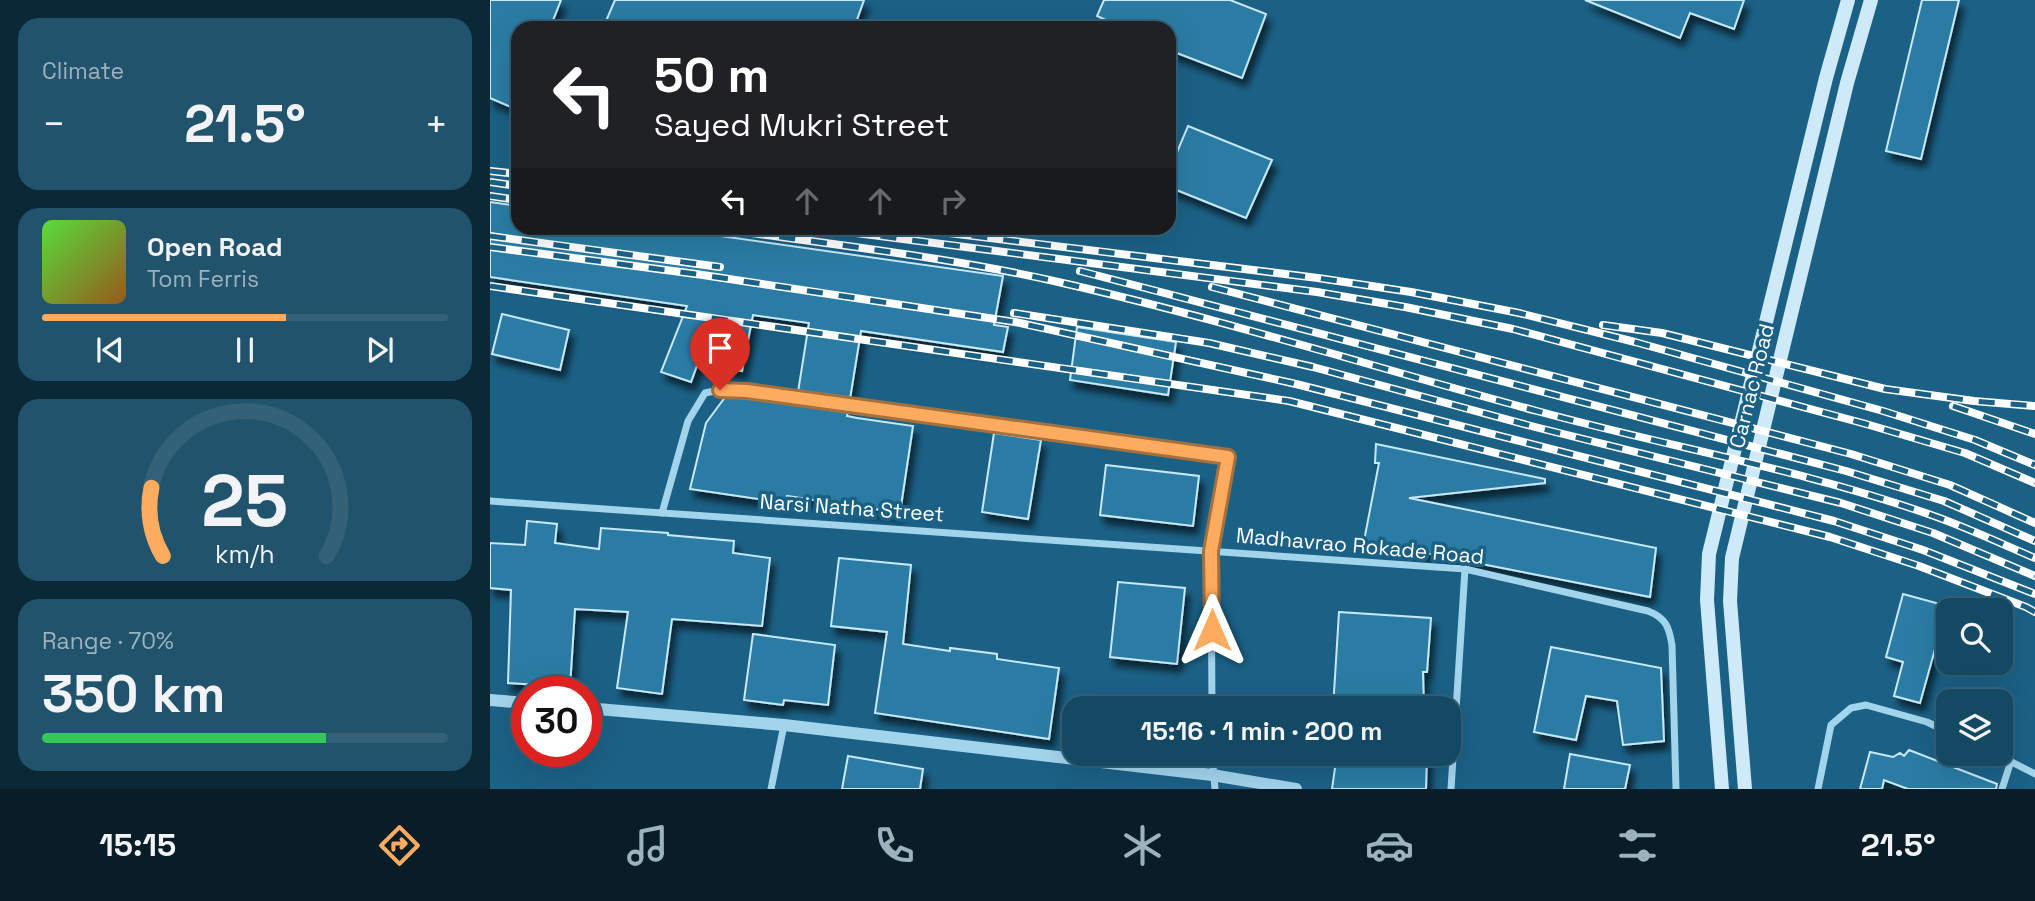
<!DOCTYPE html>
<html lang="en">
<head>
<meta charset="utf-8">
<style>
	body { margin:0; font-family:"Space Grotesk",sans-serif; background:#21536d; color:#f1f3f6; height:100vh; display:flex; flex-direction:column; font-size:26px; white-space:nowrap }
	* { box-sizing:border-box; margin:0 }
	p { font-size:23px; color:#9db2bf }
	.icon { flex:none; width:38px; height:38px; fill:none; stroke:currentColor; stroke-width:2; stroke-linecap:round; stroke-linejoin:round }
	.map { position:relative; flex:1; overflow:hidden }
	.sheet { display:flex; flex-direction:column; gap:18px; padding:18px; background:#0b2837; width:490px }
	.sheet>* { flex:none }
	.banner { position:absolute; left:21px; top:21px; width:665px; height:214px; border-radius:21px; box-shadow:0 7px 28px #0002,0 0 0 2px #336178; background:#202124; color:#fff; overflow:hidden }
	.fabs { position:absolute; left:1446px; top:598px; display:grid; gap:14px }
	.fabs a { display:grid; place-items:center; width:77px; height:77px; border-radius:14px; background:#144964; box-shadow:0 7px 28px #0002,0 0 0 2px #336178; font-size:35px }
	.speed { position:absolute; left:21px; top:676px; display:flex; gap:14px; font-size:35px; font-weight:700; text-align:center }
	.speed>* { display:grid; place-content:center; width:91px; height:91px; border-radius:50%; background:#144964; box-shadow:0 7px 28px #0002,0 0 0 2px #336178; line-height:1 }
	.speed .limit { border:10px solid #d22; background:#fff; color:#111 }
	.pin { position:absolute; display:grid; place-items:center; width:60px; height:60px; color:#fff; margin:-72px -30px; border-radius:50% 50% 50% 0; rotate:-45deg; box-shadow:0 0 7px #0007 }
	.pin .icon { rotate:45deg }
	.me { position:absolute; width:77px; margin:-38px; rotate:0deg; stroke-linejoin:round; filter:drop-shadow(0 0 5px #0008) }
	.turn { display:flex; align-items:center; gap:24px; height:147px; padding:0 28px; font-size:32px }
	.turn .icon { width:91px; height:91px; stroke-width:2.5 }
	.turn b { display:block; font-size:49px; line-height:60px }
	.lanes { display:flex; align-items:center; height:66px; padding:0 28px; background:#0003; justify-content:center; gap:35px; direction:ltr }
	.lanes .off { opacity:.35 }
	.big { font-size:52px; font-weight:700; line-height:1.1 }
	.sheet .tile { flex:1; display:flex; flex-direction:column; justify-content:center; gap:10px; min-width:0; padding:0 24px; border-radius:21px; background:#21536d }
	.sheet .dial { align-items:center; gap:0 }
	.dial svg { height:182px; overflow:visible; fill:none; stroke:#336178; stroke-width:7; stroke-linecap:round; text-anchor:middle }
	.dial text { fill:#f1f3f6; stroke:none }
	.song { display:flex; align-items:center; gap:21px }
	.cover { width:84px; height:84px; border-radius:10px; background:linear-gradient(135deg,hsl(110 70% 55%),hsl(30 70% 35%)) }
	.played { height:7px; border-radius:4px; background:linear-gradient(90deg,#fdac5f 60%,#336178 60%) }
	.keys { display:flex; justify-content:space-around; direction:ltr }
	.heat { display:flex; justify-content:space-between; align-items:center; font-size:38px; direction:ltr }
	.charge { height:10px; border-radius:5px; background:linear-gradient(90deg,#34c759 70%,#336178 0) }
	.trip { position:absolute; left:572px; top:696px; width:399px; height:70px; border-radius:21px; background:#144964; box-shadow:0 7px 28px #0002,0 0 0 2px #336178; font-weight:700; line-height:70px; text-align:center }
	.dock { display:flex; height:112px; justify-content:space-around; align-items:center; background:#081d28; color:#9db2bf }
	.dock .icon { width:49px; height:49px }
	.dock .current { color:#fdac5f }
	.dock b { font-size:32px; color:#f1f3f6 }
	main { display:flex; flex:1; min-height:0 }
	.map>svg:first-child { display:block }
	.building { fill:#2a7ba4; stroke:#c7e8f9; stroke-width:2; filter:url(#shadow) }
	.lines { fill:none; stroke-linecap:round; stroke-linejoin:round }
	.minor { stroke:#a2d4ec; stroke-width:7 }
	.tertiary { stroke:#a2d4ec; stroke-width:12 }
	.secondary { stroke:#ceeaf8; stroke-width:14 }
	.rail-casing { stroke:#fff; stroke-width:8 }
	.rail { stroke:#1b6186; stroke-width:5; stroke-dasharray:16; stroke-linecap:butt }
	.route-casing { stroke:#a4703e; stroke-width:18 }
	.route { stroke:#fdac5f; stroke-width:12 }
	.labels { text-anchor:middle; stroke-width:7; stroke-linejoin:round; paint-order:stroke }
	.street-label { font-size:21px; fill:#fff; stroke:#1b6186 }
</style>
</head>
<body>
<main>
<section class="sheet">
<div class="tile"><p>Climate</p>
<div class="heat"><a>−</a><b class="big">21.5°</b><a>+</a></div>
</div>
<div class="tile">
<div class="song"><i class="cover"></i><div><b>Open Road</b><p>Tom Ferris</p></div></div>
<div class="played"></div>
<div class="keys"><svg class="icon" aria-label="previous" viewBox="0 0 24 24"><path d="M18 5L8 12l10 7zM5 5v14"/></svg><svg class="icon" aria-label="pause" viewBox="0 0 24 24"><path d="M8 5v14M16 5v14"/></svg><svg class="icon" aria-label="next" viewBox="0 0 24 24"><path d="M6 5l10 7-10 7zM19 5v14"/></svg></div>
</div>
<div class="tile dial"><svg viewBox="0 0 100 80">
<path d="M14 69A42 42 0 1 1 86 69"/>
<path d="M14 69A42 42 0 0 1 9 39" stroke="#fdac5f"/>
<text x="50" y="56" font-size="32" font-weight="700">25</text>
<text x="50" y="72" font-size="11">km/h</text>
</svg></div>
<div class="tile"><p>Range · 70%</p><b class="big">350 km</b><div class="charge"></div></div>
</section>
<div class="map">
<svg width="1545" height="789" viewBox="0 0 1545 789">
	<defs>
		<filter id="shadow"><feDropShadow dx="4.5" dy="8" stdDeviation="3.5" flood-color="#0009"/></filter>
	</defs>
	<rect width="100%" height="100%" fill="#1b6186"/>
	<g class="building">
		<polygon points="0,0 71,0 60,28 28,28 28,110 0,98"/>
		<polygon points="125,0 374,0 364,28 113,28"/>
		<polygon points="614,0 740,0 776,14 752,78 679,50 679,28 633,28 607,16"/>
		<polygon points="1095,0 1254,0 1244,29 1200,13 1190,38"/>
		<polygon points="1432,0 1469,0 1431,159 1396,151"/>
		<polygon points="698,126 782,160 756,218 679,187 679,171"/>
		<polygon points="0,202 28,206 28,228 174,228 513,276 504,325 518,327 513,352 371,331 360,399 308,392 319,323 263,315 252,371 208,363 201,382 171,372 197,306 0,277"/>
		<polygon points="12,314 79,330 70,370 2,354"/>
		<polygon points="587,327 686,342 678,395 580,380"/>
		<polygon points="236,396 358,411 357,416 367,418 423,426 410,513 297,496 296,503 200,489 216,423"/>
		<polygon points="504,433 551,440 538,519 492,512"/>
		<polygon points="886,444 1055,479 1055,483 919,498 1166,548 1160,597 874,541 889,463 885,463"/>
		<polygon points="616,465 709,476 703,526 610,515"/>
		<polygon points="37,521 67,524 65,543 109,549 111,528 178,533 178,535 244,541 243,553 280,558 272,626 182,619 172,694 127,688 138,612 85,609 80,687 18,683 21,590 0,588 0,543 35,545"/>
		<polygon points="349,558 421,565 413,644 460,651 460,648 507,654 507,659 569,668 559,739 385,713 397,632 341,626"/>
		<polygon points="628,582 695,588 687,664 620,657"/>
		<polygon points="1413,594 1457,606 1430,703 1404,696 1413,662 1396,657"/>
		<polygon points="849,612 941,618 937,672 933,672 934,709 843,709"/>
		<polygon points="263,634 345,645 338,705 294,700 293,705 254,700"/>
		<polygon points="1061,647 1171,668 1174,741 1133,745 1127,701 1096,696 1086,740 1044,732"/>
		<polygon points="1419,750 1507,784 1506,789 1418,789 1394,780 1392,789 1370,789 1380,752 1403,757 1410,753 1414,756"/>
		<polygon points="847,754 937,755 936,789 842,789"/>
		<polygon points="1080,754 1140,765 1135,789 1074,789"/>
		<polygon points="358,756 433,769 430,789 352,789"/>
	</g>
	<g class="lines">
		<g class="minor">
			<path d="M0,501L975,569L1158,611C1176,618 1179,627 1182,645L1186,789"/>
			<polyline points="172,513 198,421 215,393 230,390 257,391 738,457 721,551 722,709"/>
			<polyline points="722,754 725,789"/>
			<polyline points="1506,754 1545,774"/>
			<polyline points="281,789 294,725"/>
			<polyline points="961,789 975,569"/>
			<polyline points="1328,789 1341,725 1361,708 1376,705 1437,722 1458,732"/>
			<polyline points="1512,789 1521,761"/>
		</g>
		<g class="tertiary">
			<polyline points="0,700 37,703"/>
			<polyline points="96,708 294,725 722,775 806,789"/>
		</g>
		<g class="secondary">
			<polyline points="1232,789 1217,600 1219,554 1336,78 1358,0"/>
			<polyline points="1255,789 1240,601 1242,558 1357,83 1381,0"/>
		</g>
		<defs>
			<g id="rail">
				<polyline points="0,171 28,174"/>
				<polyline points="0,182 28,186"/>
				<polyline points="0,196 28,200"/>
				<path d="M226,228C343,245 462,257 577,284C735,320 890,369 1047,411C1179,447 1315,470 1444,516C1478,528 1512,544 1545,558"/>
				<polyline points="327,228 827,292 915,307 1023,329 1376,424 1475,453 1545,483"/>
				<polyline points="418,228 828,278 921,292 1029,313 1145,342 1393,411 1485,440 1545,465"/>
				<polyline points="0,236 230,267"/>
				<polyline points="0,247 206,274 525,322 806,384 1344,521 1433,550 1545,594"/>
				<polyline points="590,271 1356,471 1454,501 1545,541"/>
				<polyline points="0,286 799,401 1340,537 1429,566 1536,607 1545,612"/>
				<polyline points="722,287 1361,454 1460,485 1545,523"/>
				<polyline points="524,313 719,343 823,367 1045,427 1351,503 1443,533 1545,576"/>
				<polyline points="1113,325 1172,333 1395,389 1484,401 1545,406"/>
				<polyline points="1463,406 1545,434"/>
			</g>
		</defs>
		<use href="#rail" class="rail-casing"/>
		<use href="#rail" class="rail"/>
	</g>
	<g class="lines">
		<defs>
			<polyline id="route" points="230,390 257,391 738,457 721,551 722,630"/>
		</defs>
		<use href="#route" class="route-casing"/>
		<use href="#route" class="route"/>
	</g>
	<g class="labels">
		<g class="street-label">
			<text transform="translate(1262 386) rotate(-76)" y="7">Carnac Road</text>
			<text transform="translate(362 508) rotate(4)" y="7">Narsi Natha Street</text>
			<text transform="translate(870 546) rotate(5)" y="7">Madhavrao Rokade Road</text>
		</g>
	</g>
</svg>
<div class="fabs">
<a><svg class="icon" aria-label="search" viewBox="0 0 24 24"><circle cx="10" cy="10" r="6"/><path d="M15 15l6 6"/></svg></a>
<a><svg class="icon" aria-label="layers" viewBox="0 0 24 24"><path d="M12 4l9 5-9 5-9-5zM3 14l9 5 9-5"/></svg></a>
</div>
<div class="speed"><div class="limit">30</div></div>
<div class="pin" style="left:230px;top:390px;background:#d93025"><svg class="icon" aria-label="arrive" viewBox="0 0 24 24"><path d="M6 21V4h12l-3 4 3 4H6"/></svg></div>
<svg class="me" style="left:722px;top:630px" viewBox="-20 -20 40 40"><path d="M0-17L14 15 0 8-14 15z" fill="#fdac5f" stroke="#fff" stroke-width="4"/></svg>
<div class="trip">15:16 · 1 min · 200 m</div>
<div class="banner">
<div class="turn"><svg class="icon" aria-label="left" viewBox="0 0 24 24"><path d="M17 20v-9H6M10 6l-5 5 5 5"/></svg><div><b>50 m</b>Sayed Mukri Street</div></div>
<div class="lanes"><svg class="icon" aria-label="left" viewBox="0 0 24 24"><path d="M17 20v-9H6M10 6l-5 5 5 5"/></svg><svg class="icon off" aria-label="ahead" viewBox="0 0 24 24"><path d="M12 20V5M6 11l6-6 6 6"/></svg><svg class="icon off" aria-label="ahead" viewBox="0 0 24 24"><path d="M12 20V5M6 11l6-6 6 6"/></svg><svg class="icon off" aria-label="right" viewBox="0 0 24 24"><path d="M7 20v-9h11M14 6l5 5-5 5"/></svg></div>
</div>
</div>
</main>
<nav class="dock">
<b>15:15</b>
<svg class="icon current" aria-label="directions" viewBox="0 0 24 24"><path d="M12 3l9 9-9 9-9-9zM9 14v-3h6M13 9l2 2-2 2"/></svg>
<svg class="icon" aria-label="music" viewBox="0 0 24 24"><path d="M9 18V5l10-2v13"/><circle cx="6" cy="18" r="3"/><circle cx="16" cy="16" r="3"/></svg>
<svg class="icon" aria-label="phone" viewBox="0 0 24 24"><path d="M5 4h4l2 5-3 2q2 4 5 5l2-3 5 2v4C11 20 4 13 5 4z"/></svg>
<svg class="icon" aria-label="climate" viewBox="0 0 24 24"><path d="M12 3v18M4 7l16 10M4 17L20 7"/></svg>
<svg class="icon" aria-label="car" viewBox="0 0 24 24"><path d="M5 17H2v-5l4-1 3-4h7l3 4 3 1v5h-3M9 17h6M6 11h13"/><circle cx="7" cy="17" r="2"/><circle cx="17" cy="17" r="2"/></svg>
<svg class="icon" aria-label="filters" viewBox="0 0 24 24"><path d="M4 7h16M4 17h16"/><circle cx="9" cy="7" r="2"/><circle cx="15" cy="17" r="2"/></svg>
<b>21.5°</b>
</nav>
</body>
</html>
